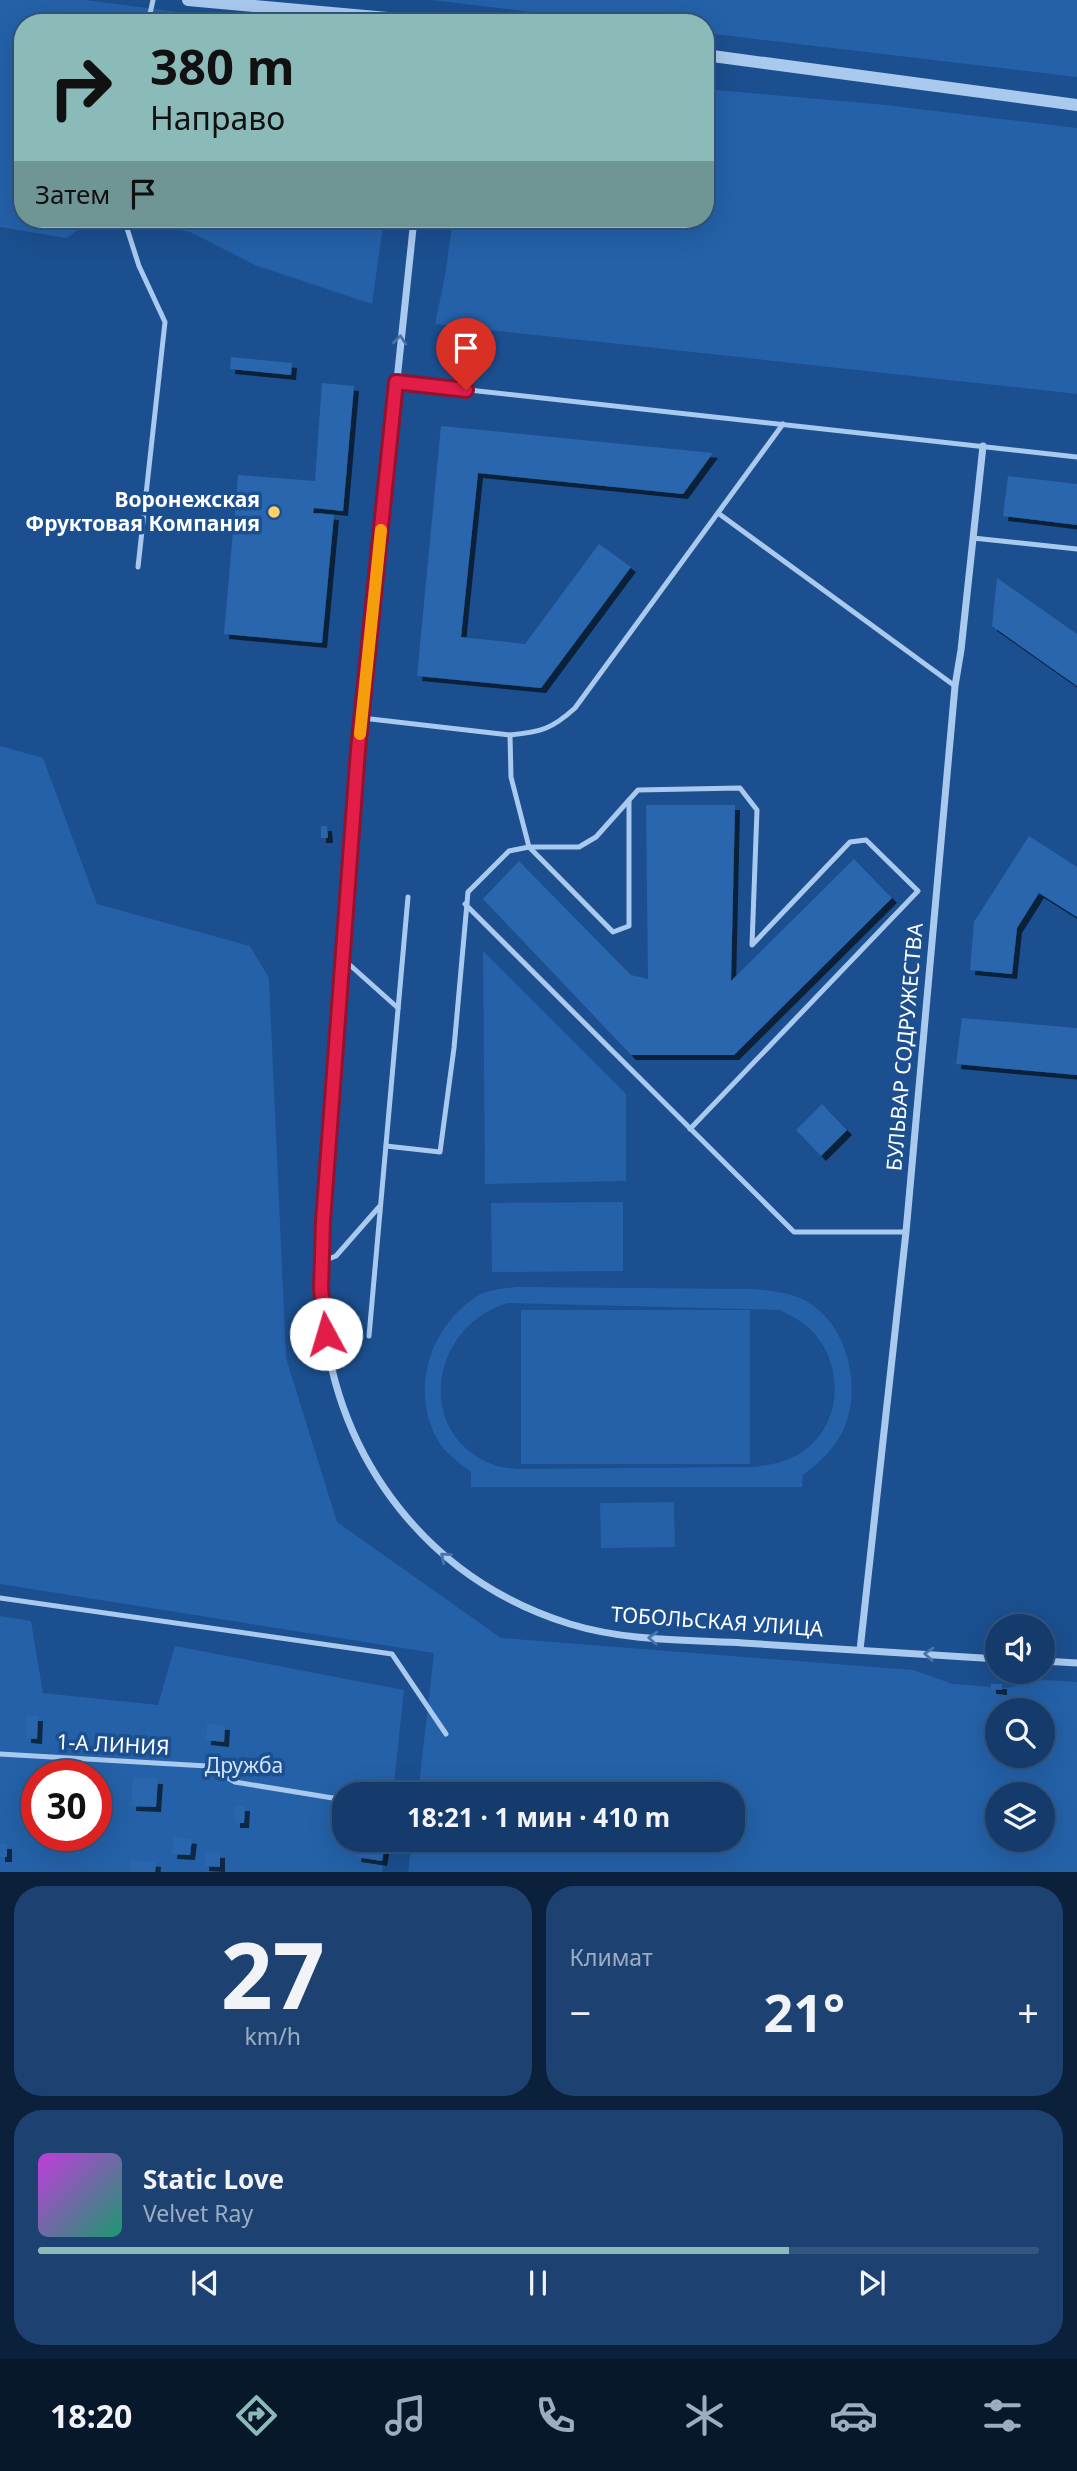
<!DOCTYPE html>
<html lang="ru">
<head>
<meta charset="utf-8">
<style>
	body { margin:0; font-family:"Noto Sans",sans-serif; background:#1d4271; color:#f1f3f6; height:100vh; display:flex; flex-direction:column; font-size:26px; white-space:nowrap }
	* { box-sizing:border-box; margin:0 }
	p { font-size:23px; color:#9dadc1 }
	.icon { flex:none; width:38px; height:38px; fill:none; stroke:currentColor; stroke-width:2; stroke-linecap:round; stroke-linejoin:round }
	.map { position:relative; height:1872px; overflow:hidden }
	.side { display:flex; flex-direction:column; gap:14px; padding:14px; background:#0b203b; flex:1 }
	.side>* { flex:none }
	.top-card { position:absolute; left:14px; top:14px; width:700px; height:214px; border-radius:28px; box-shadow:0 7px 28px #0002,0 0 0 2px #33557e; background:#8bbbb9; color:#111; overflow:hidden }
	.buttons { position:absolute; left:985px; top:1614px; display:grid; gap:14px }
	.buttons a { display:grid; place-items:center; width:70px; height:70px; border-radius:50%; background:#143b6b; box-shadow:0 7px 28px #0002,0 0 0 2px #33557e; font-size:35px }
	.speed { position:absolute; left:21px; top:1760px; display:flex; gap:14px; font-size:35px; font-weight:700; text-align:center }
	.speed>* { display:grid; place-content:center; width:91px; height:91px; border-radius:50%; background:#143b6b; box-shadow:0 7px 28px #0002,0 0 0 2px #33557e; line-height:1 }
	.speed .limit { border:10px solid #d22; background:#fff; color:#111 }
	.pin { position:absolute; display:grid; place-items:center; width:60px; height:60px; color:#fff; margin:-72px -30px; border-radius:50% 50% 50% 0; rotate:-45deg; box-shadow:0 0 7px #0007 }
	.pin .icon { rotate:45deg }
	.me { position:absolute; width:77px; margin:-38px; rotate:354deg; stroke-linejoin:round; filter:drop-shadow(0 0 5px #0008) }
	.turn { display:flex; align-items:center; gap:24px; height:147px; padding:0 21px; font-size:32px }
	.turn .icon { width:91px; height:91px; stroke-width:2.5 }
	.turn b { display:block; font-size:49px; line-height:60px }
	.then { display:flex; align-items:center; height:66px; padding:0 21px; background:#0003; gap:14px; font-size:26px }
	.big { font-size:52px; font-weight:700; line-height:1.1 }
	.side .widget { flex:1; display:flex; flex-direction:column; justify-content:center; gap:10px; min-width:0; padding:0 24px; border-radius:28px; background:#1d4271 }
	.side .dial { align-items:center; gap:0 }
	.dial b { font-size:91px; line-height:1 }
	.song { display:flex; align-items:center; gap:21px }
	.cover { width:84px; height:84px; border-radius:10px; background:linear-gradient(135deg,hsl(290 70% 55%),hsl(160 70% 35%)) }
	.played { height:7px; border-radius:4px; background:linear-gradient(90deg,#8bbbb9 75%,#33557e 75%) }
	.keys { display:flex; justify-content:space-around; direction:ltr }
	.heat { display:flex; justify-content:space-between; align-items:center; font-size:38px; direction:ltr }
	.side .tiles { flex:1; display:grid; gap:14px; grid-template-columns:1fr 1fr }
	.widget:last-child { grid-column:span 2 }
	.trip { position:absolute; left:332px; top:1782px; width:413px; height:70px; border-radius:28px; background:#143b6b; box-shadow:0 7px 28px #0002,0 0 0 2px #33557e; font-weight:700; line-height:70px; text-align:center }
	.menu { display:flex; height:112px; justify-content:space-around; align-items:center; background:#08182b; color:#9dadc1 }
	.menu .icon { width:49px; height:49px }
	.menu .current { color:#8bbbb9 }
	.menu b { font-size:32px; color:#f1f3f6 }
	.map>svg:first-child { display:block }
	.green { fill:#2461a8; fill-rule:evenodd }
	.building { fill:#2a66ad; filter:url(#shadow) }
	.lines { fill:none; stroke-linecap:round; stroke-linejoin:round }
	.service { stroke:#a9c9ee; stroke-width:5 }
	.minor { stroke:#a9c9ee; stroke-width:7 }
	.tertiary { stroke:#a9c9ee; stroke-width:12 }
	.oneway { stroke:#4674ac }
	.route-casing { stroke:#92132f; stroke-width:18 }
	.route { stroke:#e11d48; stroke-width:12 }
	.slow { stroke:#f59e0b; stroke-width:12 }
	.poi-dot { fill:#ffd166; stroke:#1b4f8f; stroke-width:2.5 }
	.labels { text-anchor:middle; stroke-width:7; stroke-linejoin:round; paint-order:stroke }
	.poi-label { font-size:21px; font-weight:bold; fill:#fff; stroke:#1b4f8f; text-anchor:end }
	.street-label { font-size:21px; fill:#fff; stroke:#1b4f8f }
	.park-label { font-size:21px; fill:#cfe3fa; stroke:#1b4f8f }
</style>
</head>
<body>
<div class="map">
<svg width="1077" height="1873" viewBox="0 0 1077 1873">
	<defs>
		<filter id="shadow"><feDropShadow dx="5" dy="5" stdDeviation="0" flood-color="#0009"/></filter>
	</defs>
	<rect width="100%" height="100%" fill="#1b4f8f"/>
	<g class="green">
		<polygon points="0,0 86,0 262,23 23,23 23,219 95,219 66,238 0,227"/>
		<polygon points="432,0 1077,0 1077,77 705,33 705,23 622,23"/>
		<polygon points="705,89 886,105 1077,128 1077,394 435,324 445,276 453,219 705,219"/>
		<polygon points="125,219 384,219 372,304 255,265 190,232"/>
		<path d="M0,746L43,758L97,904L250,946L269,978L286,1358L337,1522L501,1638L913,1670L953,1684L1006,1688L1043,1680L1077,1682V1872H408L412,1839H733V1794H418L434,1653L0,1584ZM998,1710H1043V1755H998ZM998,1794H1043V1839H998Z"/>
		<polygon points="483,951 626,1094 626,1181 485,1184"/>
		<polygon points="623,1202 623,1271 492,1272 491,1203"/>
		<path d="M517,1287L752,1289C769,1290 785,1292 800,1298C846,1318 862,1383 845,1426C837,1447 819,1463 803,1475L802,1487H471V1472C459,1463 444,1452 437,1439C410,1389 430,1327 476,1297C488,1289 503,1289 517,1287ZM508,1303L780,1310C791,1316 802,1321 811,1330C845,1364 843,1425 802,1452C788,1462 772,1464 756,1467L519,1469C510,1468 500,1468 492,1464C413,1433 431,1325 508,1303Z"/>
		<rect x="521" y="1310" width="229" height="154"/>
		<polygon points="674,1502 675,1547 601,1548 600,1503"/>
		<path d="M0,1616L31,1621L43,1693L158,1705L175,1646L404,1690L393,1794H345V1839H387L382,1872H0ZM37,1776H96V1836H37Z"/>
	</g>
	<g class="building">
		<polygon points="231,357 292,363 291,375 230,369"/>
		<polygon points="322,383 354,386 343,511 314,508 313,513 334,515 322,643 224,634 238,475 315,481"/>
		<polygon points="441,426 713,453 683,494 478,473 461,637 525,644 599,544 631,567 541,688 417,676"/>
		<polygon points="1008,476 1077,484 1077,525 1003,516"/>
		<polygon points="997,578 1077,634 1077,686 992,626"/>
		<polygon points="646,805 735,805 731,981 854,859 892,898 734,1055 631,1055 483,899 519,861 631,975 648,979"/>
		<polygon points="321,826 327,826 328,838 321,838"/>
		<polygon points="1029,836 1077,867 1077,917 1039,893 1017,928 1012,974 970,970 974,922"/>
		<polygon points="962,1018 1077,1028 1077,1075 956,1064"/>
		<polygon points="822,1104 847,1130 821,1156 796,1130"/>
		<polygon points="991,1684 1002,1684 1002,1690 991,1689"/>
		<polygon points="27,1716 38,1716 37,1739 26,1738"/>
		<polygon points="207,1724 225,1725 224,1742 206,1740"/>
		<polygon points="33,1772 53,1774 53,1776 37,1776 37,1802 31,1802"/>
		<polygon points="133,1778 158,1779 156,1807 131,1806"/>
		<polygon points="235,1806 245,1806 244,1823 235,1823"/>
		<polygon points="174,1837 192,1839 190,1855 172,1854"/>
		<polygon points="349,1839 386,1839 382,1861 356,1857 359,1842"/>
		<rect x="0" y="1844" width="7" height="13"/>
		<polygon points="205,1852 220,1853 220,1867 204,1866"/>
		<polygon points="131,1860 156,1862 155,1873 130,1873"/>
	</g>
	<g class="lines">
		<g class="service">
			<polyline points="148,23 153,0"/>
			<polyline points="124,219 139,266 165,322 138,567"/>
			<polyline points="396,382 1077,457"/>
			<polyline points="718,513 955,686"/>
			<polyline points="973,538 1077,549"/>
			<path d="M362,718L510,735C541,732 552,729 575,708L783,424"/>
			<polyline points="510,735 511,777 529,847 613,932 629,926 629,800"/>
			<polyline points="465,904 794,1232 906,1232"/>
			<polyline points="342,958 398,1008"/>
			<polyline points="386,1146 440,1152 454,1048 468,892 509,851 529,847 579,847 596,837 638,790 740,788 757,810 752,945 850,842 866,840 918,891 690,1129"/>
			<polyline points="321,1262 336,1256 379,1207"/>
			<polyline points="369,1336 408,897"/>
			<polyline points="0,1598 392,1654 446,1734"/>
			<polyline points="0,1754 207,1766 235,1782 345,1800"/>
		</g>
		<g class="minor">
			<path d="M414,219L358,750L323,1221C322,1253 319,1284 323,1316C338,1462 429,1580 570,1624C625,1641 685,1640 743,1643C828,1648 913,1653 998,1659"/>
			<polyline points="860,1650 906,1232 955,686 961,650 983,446"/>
			<polyline points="1043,1661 1077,1663"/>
		</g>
		<g class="tertiary">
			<polyline points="188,0 443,23"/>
			<polyline points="705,55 1077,105"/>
		</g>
	</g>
	<defs><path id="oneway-chevron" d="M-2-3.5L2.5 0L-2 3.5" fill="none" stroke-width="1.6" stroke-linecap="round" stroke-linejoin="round" transform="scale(1.75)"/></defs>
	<g class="oneway">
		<use href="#oneway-chevron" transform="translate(400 340) rotate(-84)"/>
		<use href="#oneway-chevron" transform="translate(445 1557) rotate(-140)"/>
		<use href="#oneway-chevron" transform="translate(653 1638) rotate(-177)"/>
		<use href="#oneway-chevron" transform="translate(929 1654) rotate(-176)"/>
	</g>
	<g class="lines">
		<defs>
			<polyline id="route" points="326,1334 321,1289 323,1221 358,750 396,382 466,390"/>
		</defs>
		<use href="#route" class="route-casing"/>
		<use href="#route" class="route"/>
		<polyline class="slow" points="360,734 381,530"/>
	</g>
	<circle class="poi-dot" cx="274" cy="512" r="7"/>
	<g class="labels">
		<g class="poi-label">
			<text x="260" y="507">Воронежская<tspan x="260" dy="24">Фруктовая Компания</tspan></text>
		</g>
		<g class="street-label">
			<text transform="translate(905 1047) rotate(-85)" y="7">БУЛЬВАР СОДРУЖЕСТВА</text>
			<text transform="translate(717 1622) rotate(4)" y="7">ТОБОЛЬСКАЯ УЛИЦА</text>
			<text transform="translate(113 1745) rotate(3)" y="7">1-А ЛИНИЯ</text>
		</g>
		<g class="park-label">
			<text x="244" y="1773">Дружба</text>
		</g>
	</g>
</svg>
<div class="buttons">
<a><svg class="icon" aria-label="sound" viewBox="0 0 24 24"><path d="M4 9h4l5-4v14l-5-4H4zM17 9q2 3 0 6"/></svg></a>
<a><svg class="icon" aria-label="search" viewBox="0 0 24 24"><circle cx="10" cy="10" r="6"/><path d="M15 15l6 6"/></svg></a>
<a><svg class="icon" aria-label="layers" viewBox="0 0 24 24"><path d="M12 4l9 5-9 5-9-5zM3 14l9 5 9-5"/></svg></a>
</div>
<div class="speed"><div class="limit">30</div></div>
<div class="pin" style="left:466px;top:390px;background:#d93025"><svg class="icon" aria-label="arrive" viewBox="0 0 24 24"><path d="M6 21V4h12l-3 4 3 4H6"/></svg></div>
<svg class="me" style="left:326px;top:1334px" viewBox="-20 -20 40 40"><circle r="19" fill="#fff"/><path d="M0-13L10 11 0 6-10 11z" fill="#e11d48"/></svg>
<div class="trip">18:21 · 1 мин · 410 m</div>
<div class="top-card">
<div class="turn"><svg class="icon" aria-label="right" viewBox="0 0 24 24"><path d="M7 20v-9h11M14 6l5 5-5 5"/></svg><div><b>380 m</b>Направо</div></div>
<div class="then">Затем<svg class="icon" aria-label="arrive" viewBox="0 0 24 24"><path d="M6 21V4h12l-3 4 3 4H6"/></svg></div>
</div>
</div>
<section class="side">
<div class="tiles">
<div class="widget dial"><b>27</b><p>km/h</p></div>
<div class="widget"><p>Климат</p>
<div class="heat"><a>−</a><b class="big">21°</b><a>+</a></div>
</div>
<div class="widget">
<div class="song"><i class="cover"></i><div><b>Static Love</b><p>Velvet Ray</p></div></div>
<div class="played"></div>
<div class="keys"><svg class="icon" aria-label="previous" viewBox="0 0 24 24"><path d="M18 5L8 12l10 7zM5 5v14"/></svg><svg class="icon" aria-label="pause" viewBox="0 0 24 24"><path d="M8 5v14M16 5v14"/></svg><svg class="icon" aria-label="next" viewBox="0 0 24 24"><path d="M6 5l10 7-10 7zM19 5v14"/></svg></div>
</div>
</div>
</section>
<nav class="menu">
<b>18:20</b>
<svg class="icon current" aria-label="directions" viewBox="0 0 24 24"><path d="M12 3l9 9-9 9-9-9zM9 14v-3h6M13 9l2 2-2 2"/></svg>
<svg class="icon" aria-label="music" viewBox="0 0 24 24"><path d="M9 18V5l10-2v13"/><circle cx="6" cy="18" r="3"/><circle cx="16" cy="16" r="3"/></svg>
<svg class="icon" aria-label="phone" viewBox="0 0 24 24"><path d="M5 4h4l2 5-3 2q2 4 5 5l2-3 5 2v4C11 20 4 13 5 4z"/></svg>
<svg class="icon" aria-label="climate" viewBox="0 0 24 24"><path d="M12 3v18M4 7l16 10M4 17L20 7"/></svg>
<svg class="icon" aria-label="car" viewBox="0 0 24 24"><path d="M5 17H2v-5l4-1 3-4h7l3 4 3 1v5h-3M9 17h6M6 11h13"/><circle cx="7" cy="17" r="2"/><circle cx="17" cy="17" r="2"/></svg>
<svg class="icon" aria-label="filters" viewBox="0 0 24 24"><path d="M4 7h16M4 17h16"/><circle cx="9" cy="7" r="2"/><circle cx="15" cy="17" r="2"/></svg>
</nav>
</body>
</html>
